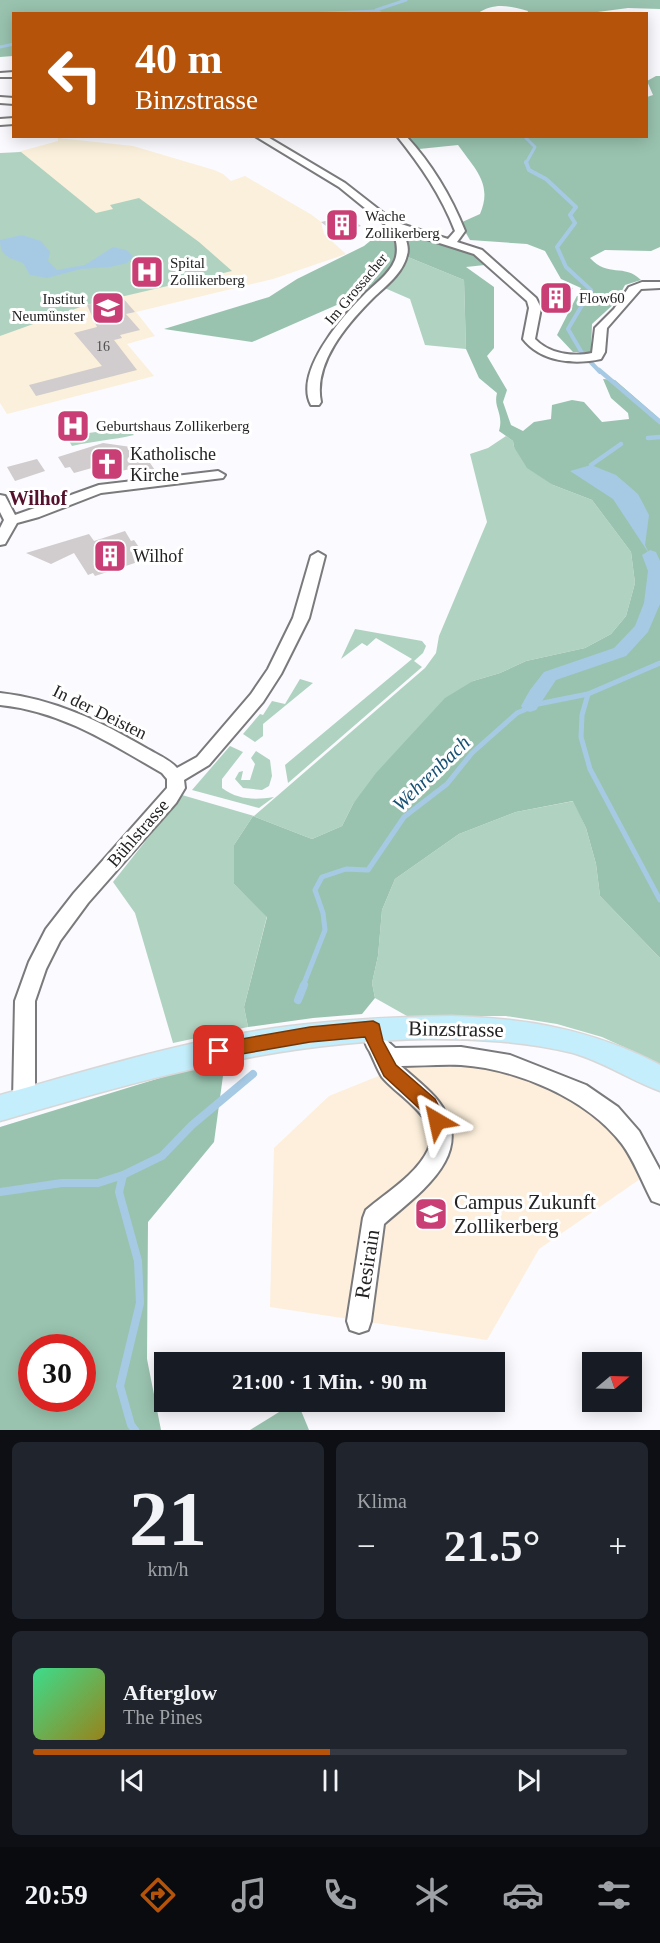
<!DOCTYPE html>
<html lang="de">
<head>
<meta charset="utf-8">
<style>
	body { margin:0; font-family:Georgia,serif; background:#20242c; color:#f1f3f6; height:100vh; display:flex; flex-direction:column; font-size:22px; white-space:nowrap }
	* { box-sizing:border-box; margin:0 }
	p { font-size:20px; color:#9ea1a6 }
	.icon { flex:none; width:33px; height:33px; fill:none; stroke:currentColor; stroke-width:2; stroke-linecap:round; stroke-linejoin:round }
	.map { position:relative; height:1430px; overflow:hidden }
	.panel { display:flex; flex-direction:column; gap:12px; padding:12px; background:#0d0f14; flex:1 }
	.panel>* { flex:none }
	.guide { position:absolute; left:12px; top:12px; width:636px; height:126px; border-radius:0px; box-shadow:0 3px 15px #0003; background:#b45309; color:#fff; overflow:hidden }
	.needle { width:39px; rotate:71deg }
	.controls { position:absolute; left:582px; top:1352px; display:grid; gap:12px }
	.controls a { display:grid; place-items:center; width:60px; height:60px; border-radius:0px; background:#171b24; box-shadow:0 3px 15px #0003; font-size:30px }
	.speed { position:absolute; left:18px; top:1334px; display:flex; gap:12px; font-size:30px; font-weight:700; text-align:center }
	.speed>* { display:grid; place-content:center; width:78px; height:78px; border-radius:50%; background:#171b24; box-shadow:0 3px 15px #0003; line-height:1 }
	.speed .limit { border:9px solid #d22; background:#fff; color:#111 }
	.pin { position:absolute; display:grid; place-items:center; width:51px; height:51px; color:#fff; margin:-26px; border-radius:12px; box-shadow:0 3px 9px #0006 }
	.me { position:absolute; width:66px; margin:-33px; rotate:324deg; stroke-linejoin:round; filter:drop-shadow(0 0 4px #0008) }
	.turn { display:flex; align-items:center; gap:21px; height:126px; padding:0 24px; font-size:27px }
	.turn .icon { width:78px; height:78px; stroke-width:2.5 }
	.turn b { display:block; font-size:42px; line-height:51px }
	.big { font-size:45px; font-weight:800; line-height:1.1 }
	.panel .tile { flex:1; display:flex; flex-direction:column; justify-content:center; gap:9px; min-width:0; padding:0 21px; border-radius:9px; background:#20242c }
	.panel .dial { align-items:center; gap:0 }
	.dial b { font-size:78px; line-height:1 }
	.song { display:flex; align-items:center; gap:18px }
	.cover { width:72px; height:72px; border-radius:9px; background:linear-gradient(135deg,hsl(150 70% 55%),hsl(50 70% 35%)) }
	.played { height:6px; border-radius:3px; background:linear-gradient(90deg,#b45309 50%,#363941 50%) }
	.keys { display:flex; justify-content:space-around; direction:ltr }
	.heat { display:flex; justify-content:space-between; align-items:center; font-size:33px; direction:ltr }
	.panel .tiles { flex:1; display:grid; gap:12px; grid-template-columns:1fr 1fr }
	.tile:last-child { grid-column:span 2 }
	.trip { position:absolute; left:154px; top:1352px; width:351px; height:60px; border-radius:0px; background:#171b24; box-shadow:0 3px 15px #0003; font-weight:800; line-height:60px; text-align:center }
	.dock { display:flex; height:96px; justify-content:space-around; align-items:center; background:#090b0e; color:#9ea1a6 }
	.dock .icon { width:42px; height:42px }
	.dock .active { color:#b45309 }
	.dock b { font-size:27px; color:#f1f3f6 }
	.map>svg:first-child { display:block }
	.education { fill:#fdefdb }
	.medical { fill:#faf0db }
	.green { fill:#b0d2c1 }
	.forest { fill:#99c3af; fill-rule:evenodd }
	.water { fill:#a7cae4 }
	.lines { fill:none; stroke-linecap:round; stroke-linejoin:round }
	.stream-far4 { stroke:#a7cae4; stroke-width:3 }
	.stream-far3 { stroke:#a7cae4; stroke-width:4 }
	.stream-far2 { stroke:#a7cae4; stroke-width:4.5 }
	.stream-far1 { stroke:#a7cae4; stroke-width:5 }
	.stream { stroke:#a7cae4; stroke-width:8 }
	.canal { fill:#a7cae4; fill-rule:evenodd }
	.building { fill:#d1cccd }
	.minor-casing { stroke:#7a797c; stroke-width:4 }
	.major-casing { stroke:#d7d7d8; stroke-width:3 }
	.minor { fill:#fff; fill-rule:evenodd }
	.major { fill:#c4eefb; fill-rule:evenodd }
	.route { fill:#b45309; stroke:#753606; stroke-width:1.5 }
	.labels { text-anchor:middle; stroke-width:6; stroke-linejoin:round; paint-order:stroke }
	.far-number-label { font-size:14px; fill:#4e4d4e }
	.far-poi-label { font-size:15px; fill:#232324; stroke:#fff; text-anchor:start }
	.far-street-label { font-size:15px; fill:#232324; stroke:#fff }
	.poi-label { font-size:18px; fill:#232324; stroke:#fff; text-anchor:start }
	.street-label { font-size:18px; fill:#232324; stroke:#fff }
	.neighbourhood-label { font-size:20px; font-weight:bold; fill:#54112c; stroke:#fff }
	.water-label { font-size:20px; font-style:italic; fill:#175174; stroke:#fff }
	.near-street-label { font-size:21px; fill:#232324; stroke:#fff }
	.near-poi-label { font-size:21px; fill:#232324; stroke:#fff; text-anchor:start }
</style>
</head>
<body>
<div class="map">
<svg width="660" height="1430" viewBox="0 0 660 1430">
	<rect width="100%" height="100%" fill="#fbfafe"/>
	<polygon class="education" points="466,1063 522,1075 579,1099 624,1141 640,1179 539,1249 487,1340 270,1307 274,1148 329,1096 406,1065"/>
	<polygon class="medical" points="58,138 133,146 214,170 223,174 231,181 245,176 312,215 321,222 324,234 346,254 273,279 136,312 155,336 127,344 154,376 7,414 0,403 0,326 7,155 58,141"/>
	<g class="green">
		<polygon points="21,152 96,213 113,209 110,205 139,198 199,242 232,271 86,305 0,336 0,153"/>
		<polygon points="403,255 464,280 466,349 425,345 410,299 380,286"/>
		<path d="M126,428L134,435C113,440 93,441 72,446L66,436Z"/>
		<polygon points="506,436 513,441 514,447 553,485 592,500 631,552 635,583 626,616 611,634 585,648 526,661 500,673 473,681 353,804 342,826 312,839 253,816 234,845 234,884 267,916 244,1007 248,1027 173,1043 135,913 113,882 182,795 254,816 425,668 436,653 439,636 487,522 470,454 488,448"/>
		<polygon points="355,629 422,641 426,646 423,653 414,661 422,667 288,783 285,765 412,659 376,638 367,646 362,643 341,659"/>
		<polygon points="300,679 313,683 263,724 263,736 255,742 243,734 260,714 263,715 272,701 285,704"/>
		<path d="M230,746L243,752L222,779V788C238,800 255,800 274,797L259,808L192,790Z"/>
		<polygon points="256,751 270,760 272,776 269,786 262,790 243,788 235,779 239,772 243,771 241,780 250,780 255,764 251,758"/>
		<polygon points="574,801 586,828 596,864 600,896 660,958 660,1066 650,1059 602,1037 557,1024 506,1016 407,1016 375,998 372,983 378,956 382,910 395,879 459,834 516,812"/>
	</g>
	<g class="forest">
		<path d="M0,0H660V9L628,8L590,13L527,14L528,11C509,6 494,2 477,14H14L13,56L0,57Z"/>
		<path d="M656,76H660V247L651,251L605,250L590,258C608,278 624,263 641,280L625,285L616,302L592,324L591,353L573,352L557,335L581,288L561,279L545,251L527,244L470,240L460,223L480,214C493,184 475,169 458,145L419,149L403,137L646,136L647,97L653,95L647,81Z"/>
		<path d="M391,224L464,246L494,264L466,267L494,287V348L487,356L507,390L503,402L511,425L523,431L534,422L551,419L552,405L572,400L584,402L602,422L629,419L628,413L611,398L603,379L615,380L660,419V958L600,896L596,864L586,828L573,801L516,812L459,834L395,879L382,910L378,956L372,983L375,998L362,1014L313,1018L248,1027L244,1007L267,917L234,884V845L253,816L312,839L342,826L353,804L376,773L445,698L473,681L500,673L526,661L585,648L611,634L626,616L635,583L631,552L592,500L553,485L527,468L514,447L513,441L499,431C504,413 493,408 497,393L479,378L466,349L464,280L403,255L380,286L252,342L164,329L269,297L297,279L364,246Z"/>
		<path d="M225,1061L214,1142L148,1222L147,1359L161,1430H0V1127L163,1077ZM32,1347H82V1398H32Z"/>
		<polygon points="297,1401 309,1430 250,1430"/>
	</g>
	<g class="water">
		<path d="M22,235L41,241L50,252L48,261L57,270L85,265L113,247L126,250L133,256L127,263L110,267L81,269L47,278L30,275L23,263C9,258 0,256 0,240Z"/>
		<polygon points="591,465 616,475 638,494 649,515 645,545 650,555 613,499 570,471"/>
	</g>
	<g class="lines">
		<g class="stream-far4">
			<polyline points="307,14 376,11"/>
			<polyline points="382,14 376,10 406,0"/>
			<polyline points="0,47 14,44"/>
			<polyline points="524,136 535,147 526,163"/>
		</g>
		<polyline class="stream-far3" points="526,162 529,170 546,179 576,207 570,215 575,223 557,247 566,267 591,290 568,329 582,353 600,372"/>
		<g class="stream-far2">
			<polyline points="599,370 660,422"/>
			<polyline points="648,438 660,437"/>
			<polyline points="591,465 621,444"/>
		</g>
		<g class="stream-far1">
			<polyline points="588,694 582,715 581,737 590,769 660,900"/>
			<polyline points="303,986 325,930 323,913 315,890 322,877 346,869 368,870 404,817 447,784 472,753 517,713 538,704 588,694 660,663"/>
		</g>
		<g class="stream">
			<polyline points="298,1000 304,985"/>
			<polyline points="0,1192 62,1183 98,1183 123,1175"/>
			<polyline points="135,1430 131,1425 120,1386 140,1303 138,1261 119,1192 123,1175 162,1156 192,1125 253,1074"/>
		</g>
		<polygon class="canal" points="650,550 656,552 660,561 660,604 648,632 626,656 556,680 536,710 530,712 524,710 521,706 530,690 544,672 614,648 635,626 644,603 648,571 642,555"/>
	</g>
	<g class="building">
		<polygon points="347,216 361,226 335,233 321,222"/>
		<polygon points="554,284 573,288 561,308 542,304"/>
		<polygon points="122,297 135,312 126,314 140,330 120,335 122,338 114,340 137,370 36,396 29,385 102,366 74,333 97,327 87,305"/>
		<polygon points="103,443 131,447 134,452 141,450 159,476 146,477 138,467 113,473 92,468 74,473 70,467 65,468 58,457"/>
		<polygon points="37,459 45,471 15,481 7,467"/>
		<polygon points="125,531 131,541 134,540 147,559 95,576 93,573 88,575 74,553 51,564 26,553 89,534 94,541"/>
	</g>
	<g class="lines">
		<defs>
			<g id="minor">
				<polygon points="14,72 14,77 0,77 0,73"/>
				<polygon points="0,97 14,98 14,104 0,103"/>
				<polygon points="14,118 14,124 0,125 0,119"/>
				<path d="M255,136H266L345,183L395,222L448,239L455,231C441,195 421,166 397,136H406C432,164 451,196 465,231L457,242L482,250L536,298L541,308L535,339C549,354 573,357 592,353L595,328L614,309L629,287L642,282H660V288L641,289L607,328L605,352L601,359C574,365 541,362 523,339L529,308L527,301L474,254L408,233L405,237C407,243 409,249 407,255C403,273 386,286 373,298C347,324 313,363 321,402L319,405H311C294,373 340,319 362,297C373,285 389,275 395,260C398,252 397,245 395,237L400,230L387,226L339,187Z"/>
				<polygon points="218,471 225,475 223,478 101,493 39,517 17,523 5,544 0,545 0,528 4,520 0,512 0,495 5,496 15,515 99,485"/>
				<path d="M318,552L325,556L309,618L281,674L263,702L209,765L184,780L185,788L176,803L88,903L60,941L46,969L35,1001V1101L32,1108L24,1111L16,1108L13,1101L15,1001L29,962L46,929L74,893L167,788V779L162,773C110,743 61,711 0,705V693C54,699 100,721 146,748C156,754 169,759 177,768L197,757L251,694L268,669L293,618L311,556Z"/>
				<path d="M373,1020L380,1023L384,1038L395,1048L461,1047L510,1055L586,1085L618,1107L639,1131L660,1170V1204L652,1201C642,1182 634,1160 622,1144C587,1098 517,1069 461,1065C441,1064 420,1066 401,1066C412,1076 425,1086 435,1097C481,1151 422,1191 384,1224L371,1321L368,1330L359,1333L350,1330L347,1321L363,1218L366,1210C387,1192 416,1175 428,1150C443,1119 397,1096 382,1077C377,1069 374,1060 370,1052C364,1043 361,1034 366,1023Z"/>
			</g>
			<path id="major" d="M451,1016C526,1018 594,1030 660,1065V1091C630,1080 604,1062 573,1053C525,1041 476,1039 428,1039C275,1041 145,1079 0,1121V1095C79,1073 158,1049 238,1034C309,1021 380,1017 451,1016Z"/>
		</defs>
		<use href="#minor" class="minor-casing"/>
		<use href="#major" class="major-casing"/>
		<use href="#minor" class="minor"/>
		<use href="#major" class="major"/>
	</g>
	<polygon class="route" points="373,1021 379,1024 383,1041 396,1065 435,1099 446,1121 443,1127 437,1129 430,1127 422,1111 384,1076 365,1037 310,1042 219,1058 212,1056 210,1051 212,1045 219,1043 310,1027"/>
	<defs>
		<symbol id="building-square" viewBox="-11 -11 22 22"><rect x="-9" y="-9" width="18" height="18" rx="4" fill="#c93f75" stroke="#fff"/><path d="M-4-6H4V6H1V3H-1V6H-4ZM-2.5-4.3h1.7v1.8h-1.7ZM.8-4.3h1.7v1.8H.8ZM-2.5-1h1.7V.8h-1.7ZM.8-1h1.7V.8H.8Z" fill="#fff"/></symbol>
		<symbol id="hospital-square" viewBox="-11 -11 22 22"><rect x="-9" y="-9" width="18" height="18" rx="4" fill="#c93f75" stroke="#fff"/><path d="M-5-5h3v3.5h4V-5h3V5h-3V1.5h-4V5h-3Z" fill="#fff"/></symbol>
		<symbol id="university-square" viewBox="-11 -11 22 22"><rect x="-9" y="-9" width="18" height="18" rx="4" fill="#c93f75" stroke="#fff"/><path d="M0-5L7-2L0 1L-7-2ZM-4 1L0 2.5L4 1V4Q0 6-4 4Z" fill="#fff"/></symbol>
		<symbol id="church-square" viewBox="-11 -11 22 22"><rect x="-9" y="-9" width="18" height="18" rx="4" fill="#c93f75" stroke="#fff"/><path d="M-1.2-6h2.4v3.5h3.3v2.4h-3.3V6h-2.4V-.1h-3.3v-2.4h3.3Z" fill="#fff"/></symbol>
		<symbol id="school-square" viewBox="-11 -11 22 22"><rect x="-9" y="-9" width="18" height="18" rx="4" fill="#c93f75" stroke="#fff"/><path d="M0-5L7-2L0 1L-7-2ZM-4 1L0 2.5L4 1V4Q0 6-4 4Z" fill="#fff"/></symbol>
	</defs>
	<g fill-rule="evenodd">
		<use href="#building-square" x="323" y="206" width="38" height="38"/>
		<use href="#hospital-square" x="128" y="253" width="38" height="38"/>
		<use href="#building-square" x="537" y="279" width="38" height="38"/>
		<use href="#university-square" x="89" y="289" width="38" height="38"/>
		<use href="#hospital-square" x="54" y="407" width="38" height="38"/>
		<use href="#church-square" x="88" y="445" width="38" height="38"/>
		<use href="#building-square" x="91" y="537" width="38" height="38"/>
		<use href="#school-square" x="412" y="1195" width="38" height="38"/>
	</g>
	<g class="labels">
		<g class="far-number-label">
			<text x="103" y="351">16</text>
		</g>
		<g class="far-poi-label">
			<text x="365" y="221">Wache<tspan x="365" dy="17">Zollikerberg</tspan></text>
			<text x="170" y="268">Spital<tspan x="170" dy="17">Zollikerberg</tspan></text>
			<text x="579" y="303">Flow60</text>
			<text x="85" y="304" text-anchor="end">Institut<tspan x="85" dy="17">Neumünster</tspan></text>
			<text x="96" y="431">Geburtshaus Zollikerberg</text>
		</g>
		<g class="far-street-label">
			<text transform="translate(356 289) rotate(-50)" y="5">Im Grossacher</text>
		</g>
		<g class="poi-label">
			<text x="130" y="460">Katholische<tspan x="130" dy="21">Kirche</tspan></text>
			<text x="133" y="562">Wilhof</text>
		</g>
		<g class="street-label">
			<text transform="translate(100 712) rotate(26)" y="6">In der Deisten</text>
			<text transform="translate(138 833) rotate(-49)" y="6">Bühlstrasse</text>
		</g>
		<g class="neighbourhood-label">
			<text x="38" y="505">Wilhof</text>
		</g>
		<g class="water-label">
			<text transform="translate(431 773) rotate(-44)" y="7">Wehrenbach</text>
		</g>
		<g class="near-street-label">
			<text transform="translate(456 1029) rotate(1)" y="7">Binzstrasse</text>
			<text transform="translate(367 1264) rotate(-81)" y="7">Resirain</text>
		</g>
		<g class="near-poi-label">
			<text x="454" y="1209">Campus Zukunft<tspan x="454" dy="24">Zollikerberg</tspan></text>
		</g>
	</g>
</svg>
<div class="controls">
<a><svg class="needle" viewBox="-14 -14 28 28"><path d="M0-13l5 13h-10z" fill="#e53935"/><path d="M0 13l5-13h-10z" fill="#9ea1a6"/></svg></a>
</div>
<div class="speed"><div class="limit">30</div></div>
<div class="pin" style="left:219px;top:1051px;background:#d93025"><svg class="icon" aria-label="arrive" viewBox="0 0 24 24"><path d="M6 21V4h12l-3 4 3 4H6"/></svg></div>
<svg class="me" style="left:437px;top:1121px" viewBox="-20 -20 40 40"><path d="M0-17L14 15 0 8-14 15z" fill="#b45309" stroke="#fff" stroke-width="4"/></svg>
<div class="trip">21:00 · 1 Min. · 90 m</div>
<div class="guide">
<div class="turn"><svg class="icon" aria-label="left" viewBox="0 0 24 24"><path d="M17 20v-9H6M10 6l-5 5 5 5"/></svg><div><b>40 m</b>Binzstrasse</div></div>
</div>
</div>
<section class="panel">
<div class="tiles">
<div class="tile dial"><b>21</b><p>km/h</p></div>
<div class="tile"><p>Klima</p>
<div class="heat"><a>−</a><b class="big">21.5°</b><a>+</a></div>
</div>
<div class="tile">
<div class="song"><i class="cover"></i><div><b>Afterglow</b><p>The Pines</p></div></div>
<div class="played"></div>
<div class="keys"><svg class="icon" aria-label="previous" viewBox="0 0 24 24"><path d="M18 5L8 12l10 7zM5 5v14"/></svg><svg class="icon" aria-label="pause" viewBox="0 0 24 24"><path d="M8 5v14M16 5v14"/></svg><svg class="icon" aria-label="next" viewBox="0 0 24 24"><path d="M6 5l10 7-10 7zM19 5v14"/></svg></div>
</div>
</div>
</section>
<nav class="dock">
<b>20:59</b>
<svg class="icon active" aria-label="directions" viewBox="0 0 24 24"><path d="M12 3l9 9-9 9-9-9zM9 14v-3h6M13 9l2 2-2 2"/></svg>
<svg class="icon" aria-label="music" viewBox="0 0 24 24"><path d="M9 18V5l10-2v13"/><circle cx="6" cy="18" r="3"/><circle cx="16" cy="16" r="3"/></svg>
<svg class="icon" aria-label="phone" viewBox="0 0 24 24"><path d="M5 4h4l2 5-3 2q2 4 5 5l2-3 5 2v4C11 20 4 13 5 4z"/></svg>
<svg class="icon" aria-label="climate" viewBox="0 0 24 24"><path d="M12 3v18M4 7l16 10M4 17L20 7"/></svg>
<svg class="icon" aria-label="car" viewBox="0 0 24 24"><path d="M5 17H2v-5l4-1 3-4h7l3 4 3 1v5h-3M9 17h6M6 11h13"/><circle cx="7" cy="17" r="2"/><circle cx="17" cy="17" r="2"/></svg>
<svg class="icon" aria-label="filters" viewBox="0 0 24 24"><path d="M4 7h16M4 17h16"/><circle cx="9" cy="7" r="2"/><circle cx="15" cy="17" r="2"/></svg>
</nav>
</body>
</html>
